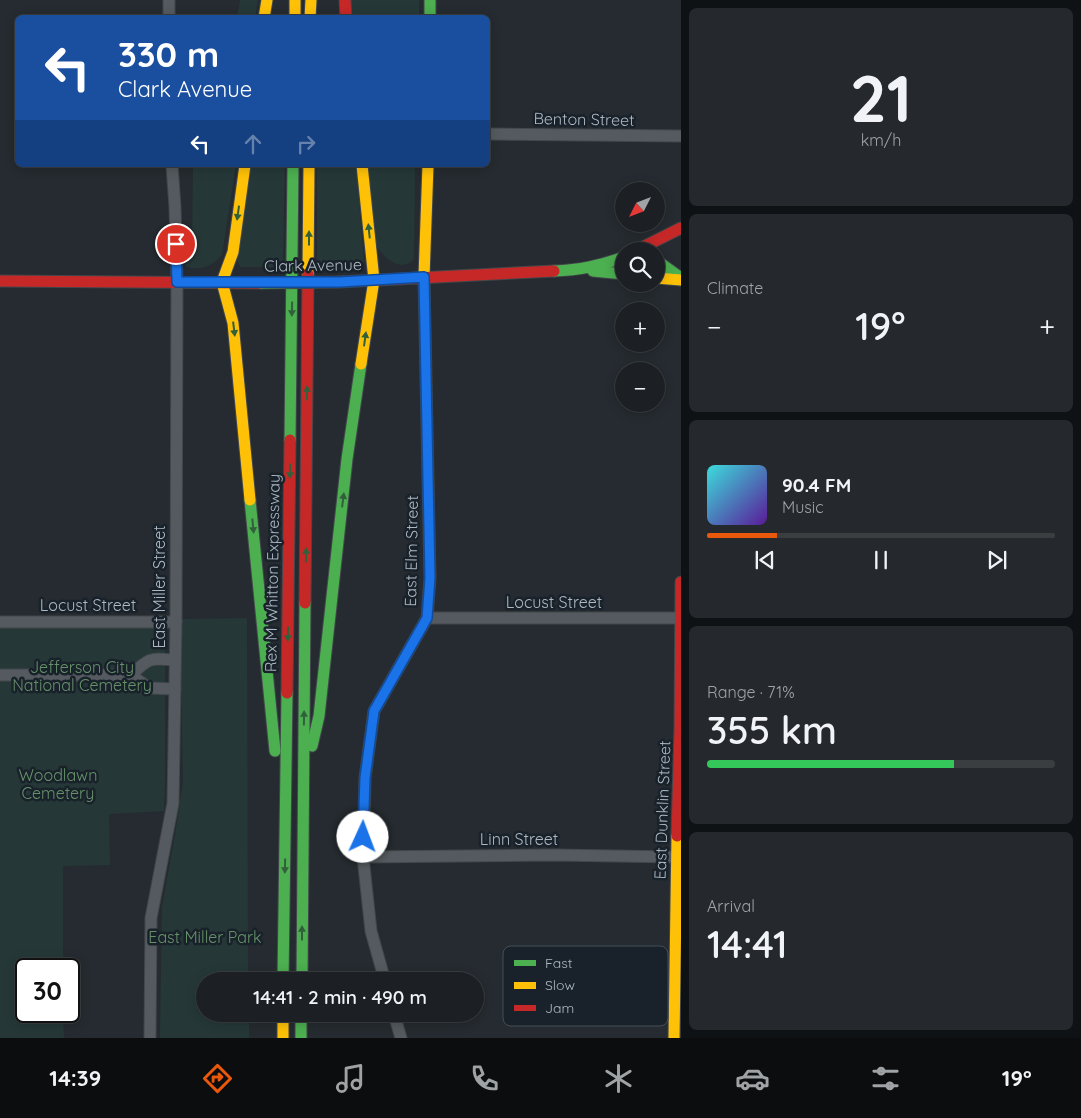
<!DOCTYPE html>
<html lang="en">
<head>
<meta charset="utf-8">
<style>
	body { margin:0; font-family:Quicksand,sans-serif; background:#25282c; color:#f1f3f6; height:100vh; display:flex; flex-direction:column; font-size:19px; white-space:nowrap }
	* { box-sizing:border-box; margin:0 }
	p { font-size:16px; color:#a0a3a6 }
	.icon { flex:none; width:28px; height:28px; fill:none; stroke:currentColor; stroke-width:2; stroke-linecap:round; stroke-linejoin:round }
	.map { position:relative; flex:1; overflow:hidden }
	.panel { display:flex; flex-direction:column; gap:8px; padding:8px; background:#0f1214; width:400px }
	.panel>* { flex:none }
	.banner { position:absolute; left:15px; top:15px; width:475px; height:152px; border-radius:8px; box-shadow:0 2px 12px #0003,0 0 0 1px #3a3e41; background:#1a4fa0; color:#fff; overflow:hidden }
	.needle { width:32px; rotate:228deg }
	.tools { position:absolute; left:615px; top:182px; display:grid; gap:10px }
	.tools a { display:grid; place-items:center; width:50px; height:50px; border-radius:50%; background:#1c2024; box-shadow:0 2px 12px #0003,0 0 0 1px #3a3e41; font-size:25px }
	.speed { position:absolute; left:15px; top:958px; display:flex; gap:10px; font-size:25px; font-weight:700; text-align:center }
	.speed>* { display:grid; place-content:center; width:65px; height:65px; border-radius:50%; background:#1c2024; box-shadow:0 2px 12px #0003,0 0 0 1px #3a3e41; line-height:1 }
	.speed .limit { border:2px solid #111; border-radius:8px; background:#fff; color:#111 }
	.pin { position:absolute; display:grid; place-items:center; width:42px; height:42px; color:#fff; margin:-21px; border:2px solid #fff; border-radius:50%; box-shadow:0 1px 5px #0007 }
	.me { position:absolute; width:55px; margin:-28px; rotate:2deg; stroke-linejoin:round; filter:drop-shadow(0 0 4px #0008) }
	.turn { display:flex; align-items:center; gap:18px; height:105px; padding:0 20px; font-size:22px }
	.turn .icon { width:65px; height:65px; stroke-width:2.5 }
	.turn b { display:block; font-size:35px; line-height:42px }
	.lanes { display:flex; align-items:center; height:48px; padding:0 20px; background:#0003; justify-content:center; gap:25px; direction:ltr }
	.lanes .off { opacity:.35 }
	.big { font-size:38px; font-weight:600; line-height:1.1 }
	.panel .widget { flex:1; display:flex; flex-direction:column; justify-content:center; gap:8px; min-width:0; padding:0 18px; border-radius:8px; background:#25282c }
	.panel .dial { align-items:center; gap:0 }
	.dial b { font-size:65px; line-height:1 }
	.song { display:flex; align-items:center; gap:15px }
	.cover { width:60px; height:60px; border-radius:8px; background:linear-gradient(135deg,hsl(180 70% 55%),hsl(270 70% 35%)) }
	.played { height:5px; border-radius:2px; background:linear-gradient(90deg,#ea580c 20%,#3a3e41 20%) }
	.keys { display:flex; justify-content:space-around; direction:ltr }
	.heat { display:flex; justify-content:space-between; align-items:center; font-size:28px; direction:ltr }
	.charge { height:8px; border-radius:4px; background:linear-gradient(90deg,#34c759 71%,#3a3e41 0) }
	.trip { position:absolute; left:196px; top:972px; width:288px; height:50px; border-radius:25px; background:#1c2024; box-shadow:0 2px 12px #0003,0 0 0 1px #3a3e41; font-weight:600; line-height:50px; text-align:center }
	.menu { display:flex; height:80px; justify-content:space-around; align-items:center; background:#0b0d0e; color:#a0a3a6 }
	.menu .icon { width:35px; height:35px }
	.menu .on { color:#ea580c }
	.menu b { font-size:22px; color:#f1f3f6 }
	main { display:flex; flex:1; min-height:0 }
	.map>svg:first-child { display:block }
	.green { fill:#253837 }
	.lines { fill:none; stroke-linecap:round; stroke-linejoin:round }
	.street-casing { stroke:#42474b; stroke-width:13 }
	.fast-casing { stroke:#42474b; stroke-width:13 }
	.slow-casing { stroke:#42474b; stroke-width:13 }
	.jam-casing { stroke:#42474b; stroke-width:13 }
	.street { stroke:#545a5f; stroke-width:11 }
	.fast { stroke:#4caf50; stroke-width:11 }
	.slow { stroke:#ffc107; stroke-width:11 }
	.jam { stroke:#c62828; stroke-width:11 }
	.fast-bridge-casing { stroke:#42474b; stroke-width:13; stroke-linecap:butt }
	.fast-bridge { stroke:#4caf50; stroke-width:11 }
	.oneway { fill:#30613b }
	.route-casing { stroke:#114b97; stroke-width:12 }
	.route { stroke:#1a73e8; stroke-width:9 }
	.labels { text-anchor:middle; stroke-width:5; stroke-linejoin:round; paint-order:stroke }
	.street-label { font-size:16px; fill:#adb8c3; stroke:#19222a }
	.park-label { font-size:16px; fill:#66926a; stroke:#19222a }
	.key { fill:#19222a; stroke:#454f58; stroke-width:1 }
	.key-label { font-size:14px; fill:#adb8c3 }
</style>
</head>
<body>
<main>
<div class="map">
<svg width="681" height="1038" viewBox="0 0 681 1038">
	<rect width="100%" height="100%" fill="#252b30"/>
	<g class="green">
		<polygon points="240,0 258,0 255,17 237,18"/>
		<polygon points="349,0 419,0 419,17 351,17"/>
		<path d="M193,165H236L222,255C213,266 199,272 185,266L183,259L186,254L192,252Z"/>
		<polygon points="249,165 285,165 283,267 240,267 237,259"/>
		<polygon points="317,165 356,165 364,262 362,265 317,266"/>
		<path d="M365,165H415L414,259C400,274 384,257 376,245Z"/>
		<polygon points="247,618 248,981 205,981 205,1014 249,1014 249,1038 160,1038 162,907 175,835 183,782 180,619"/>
		<polygon points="0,627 159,627 165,629 165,784 164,811 109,814 110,865 63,866 63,969 26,969 26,1011 63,1011 64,1038 0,1038"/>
	</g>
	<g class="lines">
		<defs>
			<g id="street">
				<polyline points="169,18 169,0"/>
				<polyline points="488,134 681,136"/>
				<polyline points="427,618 681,618"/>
				<polyline points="0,622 176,622"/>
				<polyline points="0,675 131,675 149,688 175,689"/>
				<path d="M131,675C150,657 150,658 175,660"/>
				<polyline points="363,857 555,855 676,857"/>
				<polyline points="385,981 371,931 363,857 365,778 374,711 427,618 430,578 424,277"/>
				<polyline points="394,1014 401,1038"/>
				<polyline points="150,1038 151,918 173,803 176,622 177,282 175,207 172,165"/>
			</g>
			<g id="fast">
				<polyline points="430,0 430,18"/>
				<polyline points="656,260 681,278"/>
				<path d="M554,271C580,270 599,266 624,257"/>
				<polyline points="593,271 624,274"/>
				<polyline points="290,440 293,165"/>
				<polyline points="250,500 275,751"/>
				<polyline points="312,746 319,716 347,459 361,364"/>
				<polyline points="283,981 287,693"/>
				<polyline points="302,981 305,603"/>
				<polyline points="301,1014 301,1038"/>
			</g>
			<g id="slow">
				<polyline points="295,0 295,18"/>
				<polyline points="264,18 267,0"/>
				<polyline points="310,18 311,0"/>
				<polyline points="245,165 233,252 222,282 233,323 250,500"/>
				<polyline points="308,274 309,165"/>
				<polyline points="424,277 428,165"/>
				<polyline points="656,278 681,280"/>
				<polyline points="361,364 374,280 362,165"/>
				<polyline points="283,1014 283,1038"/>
				<polyline points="674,1038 677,836"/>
			</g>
			<g id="jam">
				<polyline points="345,0 346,18"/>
				<polyline points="635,251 681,228"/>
				<polyline points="0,281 261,283"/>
				<polyline points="339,282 554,271"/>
				<polyline points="305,603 308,274"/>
				<polyline points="287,693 290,440"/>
				<polyline points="677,836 680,728 681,582"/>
			</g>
		</defs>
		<use href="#street" class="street-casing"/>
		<use href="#fast" class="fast-casing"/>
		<use href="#slow" class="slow-casing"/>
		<use href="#jam" class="jam-casing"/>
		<use href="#street" class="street"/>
		<use href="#fast" class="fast"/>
		<use href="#slow" class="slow"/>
		<use href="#jam" class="jam"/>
		<defs>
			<polyline id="fast-bridge" points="261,283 339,282"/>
		</defs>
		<use href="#fast-bridge" class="fast-bridge-casing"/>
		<use href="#fast-bridge" class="fast-bridge"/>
	</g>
	<defs><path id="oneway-solid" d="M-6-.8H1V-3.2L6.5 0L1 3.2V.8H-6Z" transform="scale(1.25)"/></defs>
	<g class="oneway">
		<use href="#oneway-solid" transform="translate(238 213) rotate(98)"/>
		<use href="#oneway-solid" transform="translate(369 231) rotate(-96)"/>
		<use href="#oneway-solid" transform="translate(309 238) rotate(-90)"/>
		<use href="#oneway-solid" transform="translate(292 309) rotate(91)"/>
		<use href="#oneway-solid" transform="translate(234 329) rotate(83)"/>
		<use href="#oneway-solid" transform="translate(365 339) rotate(-82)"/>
		<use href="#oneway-solid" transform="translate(307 393) rotate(-90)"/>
		<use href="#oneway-solid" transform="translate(290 471) rotate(91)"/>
		<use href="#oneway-solid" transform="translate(343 500) rotate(-83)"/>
		<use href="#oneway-solid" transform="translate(253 526) rotate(85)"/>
		<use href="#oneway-solid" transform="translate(306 555) rotate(-89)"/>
		<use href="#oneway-solid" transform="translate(288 634) rotate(91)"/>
		<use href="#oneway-solid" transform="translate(304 718) rotate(-89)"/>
		<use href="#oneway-solid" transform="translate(285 866) rotate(91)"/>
		<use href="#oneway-solid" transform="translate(302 933) rotate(-90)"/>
	</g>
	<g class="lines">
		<defs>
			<polyline id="route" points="176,244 177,282 340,282 424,277 430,578 427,618 374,711 365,778 363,837"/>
		</defs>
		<use href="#route" class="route-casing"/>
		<use href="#route" class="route"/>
	</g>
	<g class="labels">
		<g class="street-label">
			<text transform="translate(584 119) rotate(1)" y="6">Benton Street</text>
			<text transform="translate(313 265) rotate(-1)" y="6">Clark Avenue</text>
			<text transform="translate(411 551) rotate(-89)" y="6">East Elm Street</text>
			<text transform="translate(272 573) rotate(-89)" y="6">Rex M Whitton Expressway</text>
			<text transform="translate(159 587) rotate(-90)" y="6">East Miller Street</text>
			<text x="554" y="608">Locust Street</text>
			<text x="88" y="611">Locust Street</text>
			<text transform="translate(662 810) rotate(-88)" y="6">East Dunklin Street</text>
			<text x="519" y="845">Linn Street</text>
		</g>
		<g class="park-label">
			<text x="82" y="673">Jefferson City<tspan x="82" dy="18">National Cemetery</tspan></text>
			<text x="58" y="781">Woodlawn<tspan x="58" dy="18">Cemetery</tspan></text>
			<text x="205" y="943">East Miller Park</text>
		</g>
	</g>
	<rect x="503" y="946" width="165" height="80" rx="8" class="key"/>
	<rect x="514" y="960" width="22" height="6" fill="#4caf50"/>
	<rect x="514" y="982" width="22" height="7" fill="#ffc107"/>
	<rect x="514" y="1005" width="22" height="6" fill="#c62828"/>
	<g class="key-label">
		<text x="545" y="968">Fast</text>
		<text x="545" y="990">Slow</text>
		<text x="545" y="1013">Jam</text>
	</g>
</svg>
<div class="tools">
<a><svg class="needle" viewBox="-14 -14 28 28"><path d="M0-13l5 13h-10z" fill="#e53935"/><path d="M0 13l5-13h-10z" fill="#a0a3a6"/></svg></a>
<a><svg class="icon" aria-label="search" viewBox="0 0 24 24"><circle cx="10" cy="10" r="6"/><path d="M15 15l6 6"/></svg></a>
<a>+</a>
<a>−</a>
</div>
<div class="speed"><div class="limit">30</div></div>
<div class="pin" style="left:176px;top:244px;background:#d93025"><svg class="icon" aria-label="arrive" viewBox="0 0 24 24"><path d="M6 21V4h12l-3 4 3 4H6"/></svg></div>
<svg class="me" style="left:363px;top:837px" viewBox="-20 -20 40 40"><circle r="19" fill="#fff"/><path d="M0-13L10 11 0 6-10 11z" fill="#1a73e8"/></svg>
<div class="trip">14:41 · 2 min · 490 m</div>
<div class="banner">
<div class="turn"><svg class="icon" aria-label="left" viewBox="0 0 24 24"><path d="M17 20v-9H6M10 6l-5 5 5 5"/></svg><div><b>330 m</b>Clark Avenue</div></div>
<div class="lanes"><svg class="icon" aria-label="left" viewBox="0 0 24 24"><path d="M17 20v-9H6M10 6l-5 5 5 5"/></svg><svg class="icon off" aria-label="ahead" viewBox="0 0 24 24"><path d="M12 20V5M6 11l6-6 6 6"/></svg><svg class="icon off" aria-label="right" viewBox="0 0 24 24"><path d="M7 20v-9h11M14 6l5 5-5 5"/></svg></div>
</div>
</div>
<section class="panel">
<div class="widget dial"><b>21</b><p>km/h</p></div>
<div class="widget"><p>Climate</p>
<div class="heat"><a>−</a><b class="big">19°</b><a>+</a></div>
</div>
<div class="widget">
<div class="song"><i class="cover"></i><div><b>90.4 FM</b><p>Music</p></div></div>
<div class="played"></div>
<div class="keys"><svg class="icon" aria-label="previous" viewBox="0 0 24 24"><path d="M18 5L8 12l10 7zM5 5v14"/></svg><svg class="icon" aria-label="pause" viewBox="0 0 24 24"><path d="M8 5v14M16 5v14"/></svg><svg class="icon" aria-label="next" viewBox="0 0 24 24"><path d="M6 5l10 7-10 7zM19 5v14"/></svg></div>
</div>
<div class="widget"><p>Range · 71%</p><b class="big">355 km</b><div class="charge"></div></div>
<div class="widget"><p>Arrival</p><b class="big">14:41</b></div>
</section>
</main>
<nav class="menu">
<b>14:39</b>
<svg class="icon on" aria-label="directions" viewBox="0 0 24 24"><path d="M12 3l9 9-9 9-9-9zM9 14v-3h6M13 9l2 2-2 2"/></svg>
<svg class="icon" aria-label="music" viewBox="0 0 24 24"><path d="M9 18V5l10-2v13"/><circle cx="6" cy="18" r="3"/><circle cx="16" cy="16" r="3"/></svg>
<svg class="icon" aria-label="phone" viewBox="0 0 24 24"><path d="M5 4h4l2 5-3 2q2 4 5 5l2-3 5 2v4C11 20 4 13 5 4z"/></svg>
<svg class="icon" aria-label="climate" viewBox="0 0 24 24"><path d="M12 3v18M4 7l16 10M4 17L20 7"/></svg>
<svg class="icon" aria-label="car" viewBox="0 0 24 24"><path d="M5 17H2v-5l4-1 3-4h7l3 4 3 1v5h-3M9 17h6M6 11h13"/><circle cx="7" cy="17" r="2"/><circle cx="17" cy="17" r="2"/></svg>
<svg class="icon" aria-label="filters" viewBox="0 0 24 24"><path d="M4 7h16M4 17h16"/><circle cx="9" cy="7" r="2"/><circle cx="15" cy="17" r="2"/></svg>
<b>19°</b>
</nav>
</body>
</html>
